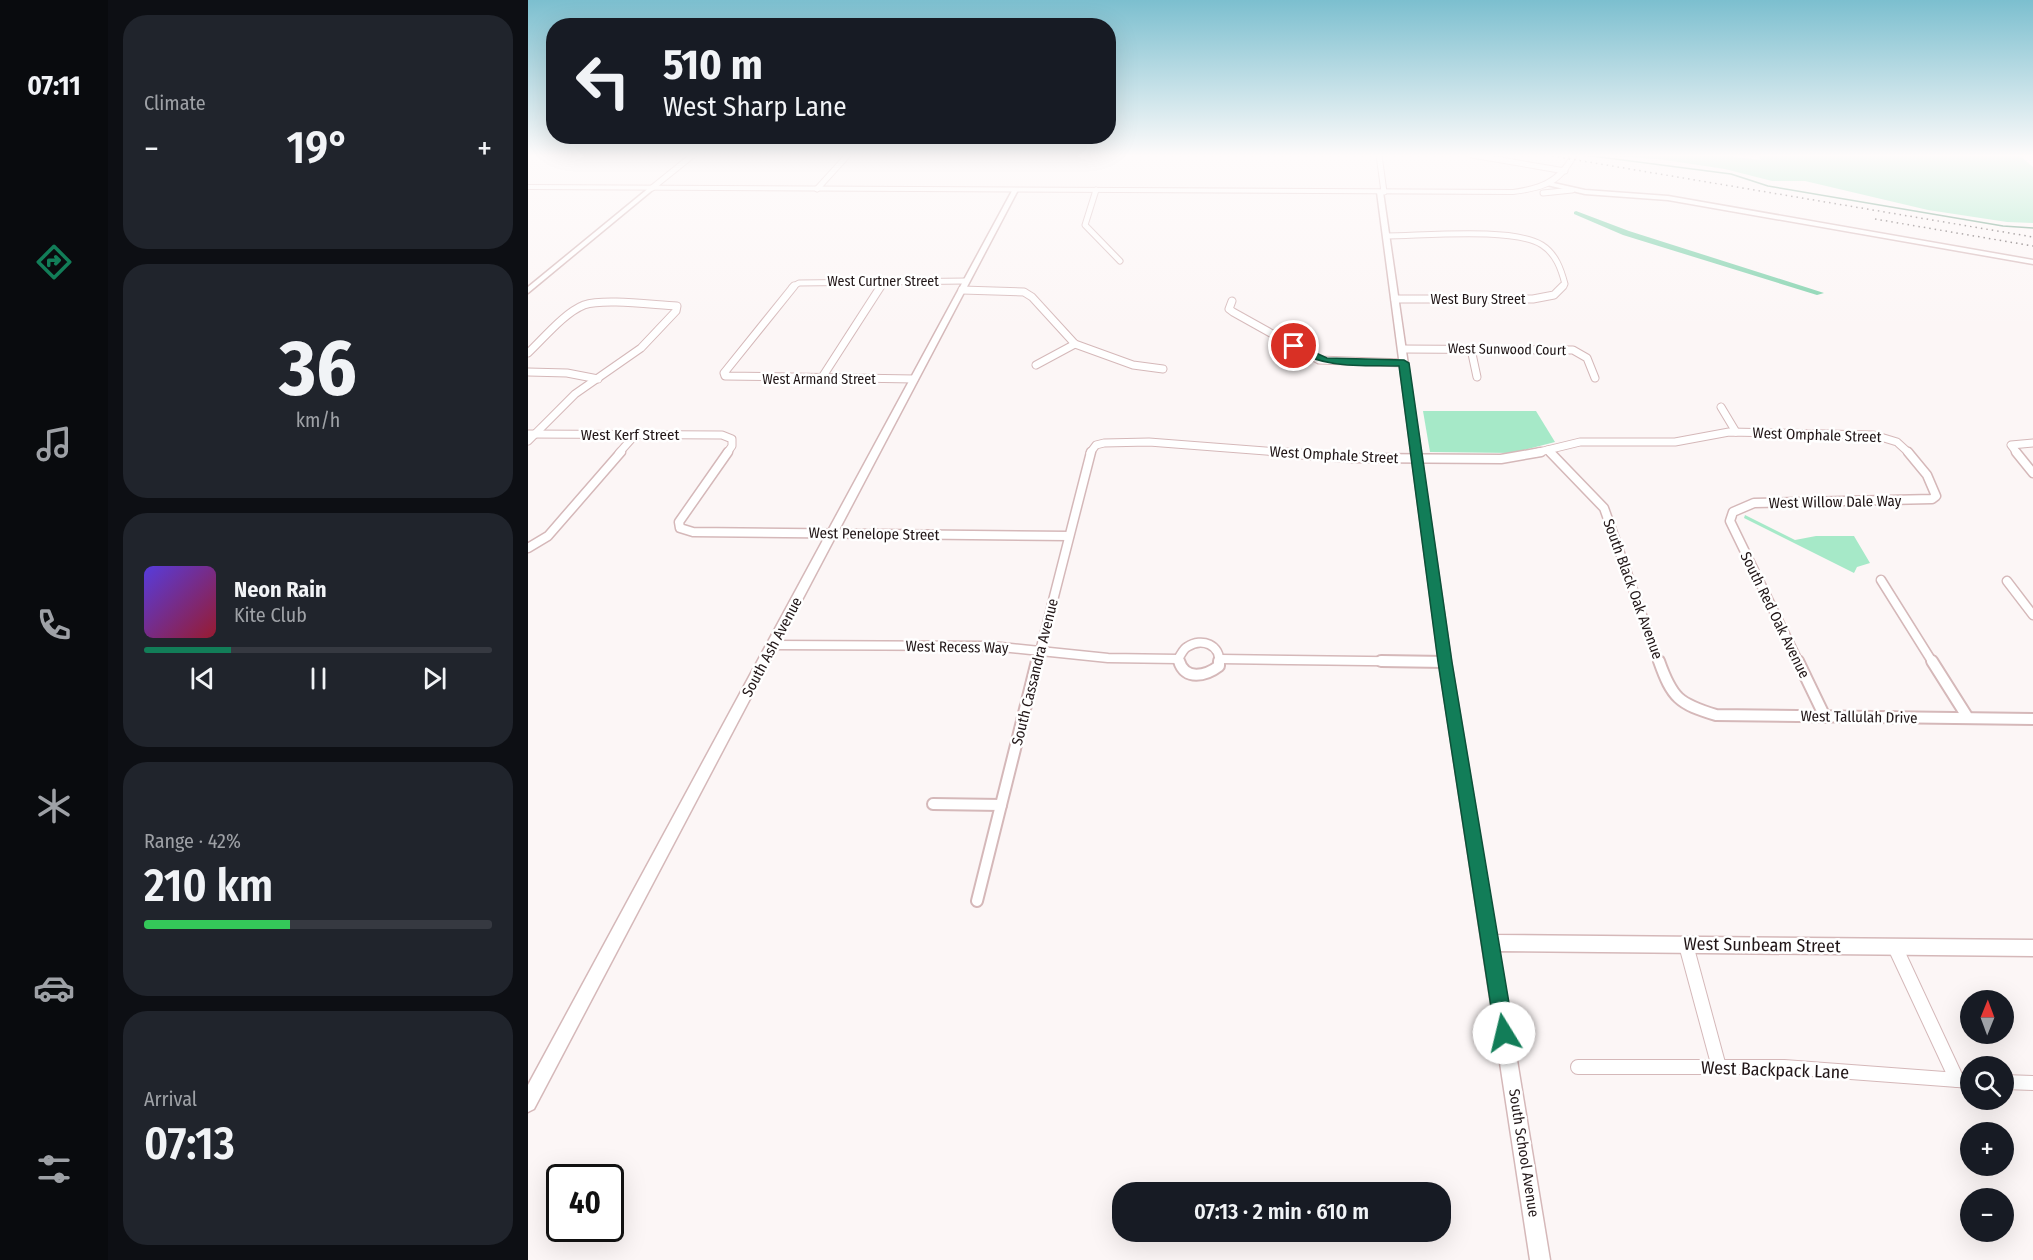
<!DOCTYPE html>
<html lang="en">
<head>
<meta charset="utf-8">
<style>
	body { margin:0; font-family:"Fira Sans Condensed",sans-serif; background:#20242c; color:#f1f3f6; height:100vh; display:flex; flex-direction:column; font-size:22px; white-space:nowrap }
	* { box-sizing:border-box; margin:0 }
	p { font-size:20px; color:#9ea1a6 }
	.icon { flex:none; width:33px; height:33px; fill:none; stroke:currentColor; stroke-width:2; stroke-linecap:round; stroke-linejoin:round }
	.map { position:relative; flex:1; overflow:hidden }
	.details { display:flex; flex-direction:column; gap:15px; padding:15px; background:#0d0f14; width:420px }
	.details>* { flex:none }
	.guide { position:absolute; left:18px; top:18px; width:570px; height:126px; border-radius:24px; box-shadow:0 6px 24px #0002; background:#171b24; color:#f1f3f6; overflow:hidden }
	.needle { width:39px; rotate:1deg }
	.buttons { position:absolute; left:1432px; top:990px; display:grid; gap:12px }
	.buttons a { display:grid; place-items:center; width:54px; height:54px; border-radius:50%; background:#171b24; box-shadow:0 6px 24px #0002; font-size:30px }
	.speed { position:absolute; left:18px; top:1164px; display:flex; gap:12px; font-size:30px; font-weight:700; text-align:center }
	.speed>* { display:grid; place-content:center; width:78px; height:78px; border-radius:50%; background:#171b24; box-shadow:0 6px 24px #0002; line-height:1 }
	.speed .limit { border:3px solid #111; border-radius:9px; background:#fff; color:#111 }
	.pin { position:absolute; display:grid; place-items:center; width:51px; height:51px; color:#fff; margin:-26px; border:3px solid #fff; border-radius:50%; box-shadow:0 2px 6px #0007 }
	.me { position:absolute; width:66px; margin:-33px; rotate:351deg; stroke-linejoin:round; filter:drop-shadow(0 0 4px #0008) }
	.turn { display:flex; align-items:center; gap:21px; height:126px; padding:0 18px; font-size:27px }
	.turn .icon { width:78px; height:78px; stroke-width:2.5 }
	.turn b { display:block; font-size:42px; line-height:51px }
	.big { font-size:45px; font-weight:600; line-height:1.1 }
	.details .card { flex:1; display:flex; flex-direction:column; justify-content:center; gap:9px; min-width:0; padding:0 21px; border-radius:24px; background:#20242c }
	.details .dial { align-items:center; gap:0 }
	.dial b { font-size:78px; line-height:1 }
	.song { display:flex; align-items:center; gap:18px }
	.cover { width:72px; height:72px; border-radius:9px; background:linear-gradient(135deg,hsl(250 70% 55%),hsl(350 70% 35%)) }
	.played { height:6px; border-radius:3px; background:linear-gradient(90deg,#127d58 25%,#363941 25%) }
	.keys { display:flex; justify-content:space-around; direction:ltr }
	.heat { display:flex; justify-content:space-between; align-items:center; font-size:33px; direction:ltr }
	.charge { height:9px; border-radius:4px; background:linear-gradient(90deg,#34c759 42%,#363941 0) }
	.trip { position:absolute; left:584px; top:1182px; width:339px; height:60px; border-radius:24px; background:#171b24; box-shadow:0 6px 24px #0002; font-weight:600; line-height:60px; text-align:center }
	main { display:flex; flex:1; min-height:0 }
	.tabs { display:flex; flex-direction:column; width:108px; justify-content:space-around; align-items:center; background:#090b0e; color:#9ea1a6 }
	.tabs .icon { width:42px; height:42px }
	.tabs .on { color:#127d58 }
	.tabs b { font-size:27px; color:#f1f3f6 }
	.map>svg:first-child { display:block }
	.green { fill:#a6e9c8 }
	.lines { fill:none; stroke-linecap:round; stroke-linejoin:round }
	.stream { stroke:#60987d; stroke-width:1.5 }
	.canal { fill:#7bd0a9; fill-rule:evenodd }
	.minor-far4-casing { stroke:#d5b8b9; stroke-width:7 }
	.minor-far3-casing { stroke:#d5b8b9; stroke-width:9 }
	.minor-far2-casing { stroke:#d5b8b9; stroke-width:11 }
	.minor-far1-casing { stroke:#d5b8b9; stroke-width:14 }
	.minor-casing { stroke:#d5b8b9; stroke-width:16 }
	.tertiary-casing { stroke:#d5b8b9; stroke-width:3 }
	.secondary-casing { stroke:#d5b8b9; stroke-width:2 }
	.minor-far4 { stroke:#fff; stroke-width:5 }
	.minor-far3 { stroke:#fff; stroke-width:7 }
	.minor-far2 { stroke:#fff; stroke-width:8 }
	.minor-far1 { stroke:#fff; stroke-width:10 }
	.minor { stroke:#fff; stroke-width:14 }
	.tertiary { fill:#fff; fill-rule:evenodd }
	.secondary { fill:#fff; fill-rule:evenodd }
	.rail { stroke:#514748; stroke-width:1.5; stroke-dasharray:1.5 4; stroke-linecap:butt }
	.route { fill:#127d58; stroke:#0c5139; stroke-width:1.5 }
	.labels { text-anchor:middle; stroke-width:5; stroke-linejoin:round; paint-order:stroke }
	.far-street-label { font-size:14px; fill:#211617; stroke:#fff }
	.street-label { font-size:15px; fill:#211617; stroke:#fff }
	.near-street-label { font-size:18px; fill:#211617; stroke:#fff }
</style>
</head>
<body>
<main>
<nav class="tabs">
<b>07:11</b>
<svg class="icon on" aria-label="directions" viewBox="0 0 24 24"><path d="M12 3l9 9-9 9-9-9zM9 14v-3h6M13 9l2 2-2 2"/></svg>
<svg class="icon" aria-label="music" viewBox="0 0 24 24"><path d="M9 18V5l10-2v13"/><circle cx="6" cy="18" r="3"/><circle cx="16" cy="16" r="3"/></svg>
<svg class="icon" aria-label="phone" viewBox="0 0 24 24"><path d="M5 4h4l2 5-3 2q2 4 5 5l2-3 5 2v4C11 20 4 13 5 4z"/></svg>
<svg class="icon" aria-label="climate" viewBox="0 0 24 24"><path d="M12 3v18M4 7l16 10M4 17L20 7"/></svg>
<svg class="icon" aria-label="car" viewBox="0 0 24 24"><path d="M5 17H2v-5l4-1 3-4h7l3 4 3 1v5h-3M9 17h6M6 11h13"/><circle cx="7" cy="17" r="2"/><circle cx="17" cy="17" r="2"/></svg>
<svg class="icon" aria-label="filters" viewBox="0 0 24 24"><path d="M4 7h16M4 17h16"/><circle cx="9" cy="7" r="2"/><circle cx="15" cy="17" r="2"/></svg>
</nav>
<section class="details">
<div class="card"><p>Climate</p>
<div class="heat"><a>−</a><b class="big">19°</b><a>+</a></div>
</div>
<div class="card dial"><b>36</b><p>km/h</p></div>
<div class="card">
<div class="song"><i class="cover"></i><div><b>Neon Rain</b><p>Kite Club</p></div></div>
<div class="played"></div>
<div class="keys"><svg class="icon" aria-label="previous" viewBox="0 0 24 24"><path d="M18 5L8 12l10 7zM5 5v14"/></svg><svg class="icon" aria-label="pause" viewBox="0 0 24 24"><path d="M8 5v14M16 5v14"/></svg><svg class="icon" aria-label="next" viewBox="0 0 24 24"><path d="M6 5l10 7-10 7zM19 5v14"/></svg></div>
</div>
<div class="card"><p>Range · 42%</p><b class="big">210 km</b><div class="charge"></div></div>
<div class="card"><p>Arrival</p><b class="big">07:13</b></div>
</section>
<div class="map">
<svg width="1505" height="1260" viewBox="0 0 1505 1260">
	<rect width="100%" height="100%" fill="#fcf6f6"/>
	<g class="green">
		<polygon points="1070,155 1191,155 1233,160 1230,155 1491,155 1505,167 1505,223 1479,222 1400,210 1277,181 1244,181 1197,169 1130,159"/>
		<polygon points="895,411 1008,411 1027,442 985,453 902,452"/>
		<polygon points="1217,515 1267,540 1288,536 1326,536 1342,563 1329,567 1326,573 1216,518"/>
	</g>
	<g class="lines">
		<polyline class="stream" points="1056,155 1203,174 1240,186 1475,226 1505,228"/>
		<polygon class="canal" points="1048,211 1101,231 1296,293 1289,295 1095,235 1046,214 1046,212"/>
		<defs>
			<g id="minor-far4">
				<polyline points="851,155 856,192"/>
				<polyline points="944,155 1037,171"/>
				<polyline points="124,188 165,155"/>
				<polyline points="289,189 320,155"/>
				<polyline points="568,190 557,225 592,261"/>
				<polyline points="1015,193 1044,190"/>
				<path d="M858,236C894,236 986,227 1014,245C1028,254 1033,269 1037,284L1034,287"/>
				<polyline points="264,287 271,283 438,281"/>
				<polyline points="352,287 356,281"/>
			</g>
			<g id="minor-far3">
				<polyline points="266,286 196,373 197,376 386,379"/>
				<polyline points="434,290 496,292 504,297 547,344 605,365 635,369"/>
				<polyline points="867,299 1005,299 1026,295 1035,286"/>
				<polyline points="704,301 701,309 705,312 791,360 876,363"/>
				<polyline points="874,349 1045,350 1059,358 1067,378"/>
				<polyline points="943,349 949,377"/>
				<path d="M0,353C16,338 36,313 56,305C76,298 126,305 149,306L148,311L113,348L47,394L0,441"/>
				<polyline points="508,365 547,344"/>
				<polyline points="0,372 39,373 70,379"/>
				<polyline points="293,379 353,286"/>
				<polyline points="1193,407 1208,432"/>
				<polyline points="0,434 194,435 204,439 204,446 199,453"/>
				<polyline points="1020,450 1023,453"/>
				<polyline points="91,453 107,435"/>
				<polyline points="562,453 568,445 576,443 621,442 763,453"/>
				<polyline points="1007,453 1052,442 1147,442 1201,432 1346,435 1369,442 1381,453"/>
				<polyline points="1489,453 1483,445 1505,443"/>
			</g>
			<g id="minor-far2">
				<polyline points="200,452 151,522 152,528 165,532 541,536"/>
				<polyline points="744,452 824,458 973,459 1013,452"/>
				<polyline points="1022,452 1076,508 1131,663"/>
				<polyline points="1488,452 1505,473"/>
				<polyline points="0,548 20,536 93,452"/>
				<polyline points="1353,580 1405,663"/>
				<polyline points="1479,581 1505,615"/>
				<polyline points="244,645 463,646 580,658 650,659"/>
				<polyline points="693,659 917,662"/>
				<polyline points="509,663 563,452"/>
				<path d="M651,663L650,659C653,655 655,649 659,647C674,637 693,645 691,663"/>
				<polyline points="1271,663 1202,521 1205,512 1226,503 1404,499 1408,496 1399,475 1380,452"/>
			</g>
			<g id="minor-far1">
				<path d="M651,661C657,681 678,676 691,666V661"/>
				<polyline points="853,661 917,662"/>
				<path d="M1131,661C1144,698 1151,704 1188,715L1505,719"/>
				<polyline points="1270,661 1297,717"/>
				<polyline points="1404,661 1440,718"/>
				<polyline points="405,804 473,805"/>
				<polyline points="449,901 509,661"/>
			</g>
			<g id="minor">
				<polyline points="1158,945 1191,1067"/>
				<polyline points="1367,947 1429,1080"/>
				<polyline points="1050,1067 1256,1067 1443,1081"/>
				<polyline points="1476,1082 1505,1083"/>
			</g>
			<g id="tertiary">
				<polygon points="1021,182 1057,190 1140,196 1505,260 1505,264 1140,200 1057,194 1019,185 1019,183"/>
				<polygon points="122,187 127,188 0,293 0,287"/>
				<polygon points="485,189 490,190 6,1109 0,1112 0,1085"/>
				<polygon points="852,190 855,192 923,662 968,935 1505,940 1505,956 971,951 1022,1260 1002,1260 911,662 849,192"/>
			</g>
			<path id="secondary" d="M1043,155H1049C1033,185 1018,190 985,194L0,189V185L985,190C1012,186 1029,180 1043,155Z"/>
		</defs>
		<use href="#minor-far4" class="minor-far4-casing"/>
		<use href="#minor-far3" class="minor-far3-casing"/>
		<use href="#minor-far2" class="minor-far2-casing"/>
		<use href="#minor-far1" class="minor-far1-casing"/>
		<use href="#minor" class="minor-casing"/>
		<use href="#tertiary" class="tertiary-casing"/>
		<use href="#secondary" class="secondary-casing"/>
		<use href="#minor-far4" class="minor-far4"/>
		<use href="#minor-far3" class="minor-far3"/>
		<use href="#minor-far2" class="minor-far2"/>
		<use href="#minor-far1" class="minor-far1"/>
		<use href="#minor" class="minor"/>
		<use href="#tertiary" class="tertiary"/>
		<use href="#secondary" class="secondary"/>
		<g class="rail">
			<polyline points="1019,155 1505,237"/>
			<polyline points="1347,219 1505,246"/>
		</g>
	</g>
	<linearGradient id="sky" x2="0" y2="1"><stop stop-color="#7cbfcf"/><stop offset="0.47" stop-color="#fefbfb"/><stop offset="1" stop-color="#fefbfb" stop-opacity="0"/></linearGradient>
	<rect width="1505" height="331" fill="url(#sky)"/>
	<path class="route" d="M766,343L799,358L876,360L881,363L924,662L986,1033L983,1040L976,1043L970,1040L967,1033L910,662L871,366C833,365 796,369 763,348L761,346Z"/>
	<g class="labels">
		<g class="far-street-label">
			<text x="355" y="286">West Curtner Street</text>
			<text x="950" y="304">West Bury Street</text>
			<text transform="translate(979 349) rotate(1)" y="5">West Sunwood Court</text>
			<text x="291" y="384">West Armand Street</text>
		</g>
		<g class="street-label">
			<text x="102" y="440">West Kerf Street</text>
			<text transform="translate(1289 435) rotate(2)" y="5">West Omphale Street</text>
			<text transform="translate(806 455) rotate(3)" y="5">West Omphale Street</text>
			<text transform="translate(1307 502) rotate(-1)" y="5">West Willow Dale Way</text>
			<text transform="translate(346 534) rotate(1)" y="5">West Penelope Street</text>
			<text transform="translate(1105 589) rotate(70)" y="5">South Black Oak Avenue</text>
			<text transform="translate(1247 615) rotate(64)" y="5">South Red Oak Avenue</text>
			<text transform="translate(244 647) rotate(-62)" y="5">South Ash Avenue</text>
			<text transform="translate(429 647) rotate(1)" y="5">West Recess Way</text>
			<text transform="translate(507 672) rotate(-76)" y="5">South Cassandra Avenue</text>
			<text transform="translate(1331 717) rotate(1)" y="5">West Tallulah Drive</text>
			<text transform="translate(996 1153) rotate(81)" y="5">South School Avenue</text>
		</g>
		<g class="near-street-label">
			<text transform="translate(1234 945) rotate(1)" y="6">West Sunbeam Street</text>
			<text transform="translate(1247 1070) rotate(2)" y="6">West Backpack Lane</text>
		</g>
	</g>
</svg>
<div class="buttons">
<a><svg class="needle" viewBox="-14 -14 28 28"><path d="M0-13l5 13h-10z" fill="#e53935"/><path d="M0 13l5-13h-10z" fill="#9ea1a6"/></svg></a>
<a><svg class="icon" aria-label="search" viewBox="0 0 24 24"><circle cx="10" cy="10" r="6"/><path d="M15 15l6 6"/></svg></a>
<a>+</a>
<a>−</a>
</div>
<div class="speed"><div class="limit">40</div></div>
<div class="pin" style="left:766px;top:346px;background:#d93025"><svg class="icon" aria-label="arrive" viewBox="0 0 24 24"><path d="M6 21V4h12l-3 4 3 4H6"/></svg></div>
<svg class="me" style="left:976px;top:1033px" viewBox="-20 -20 40 40"><circle r="19" fill="#fff"/><path d="M0-13L10 11 0 6-10 11z" fill="#127d58"/></svg>
<div class="trip">07:13 · 2 min · 610 m</div>
<div class="guide">
<div class="turn"><svg class="icon" aria-label="left" viewBox="0 0 24 24"><path d="M17 20v-9H6M10 6l-5 5 5 5"/></svg><div><b>510 m</b>West Sharp Lane</div></div>
</div>
</div>
</main>
</body>
</html>
